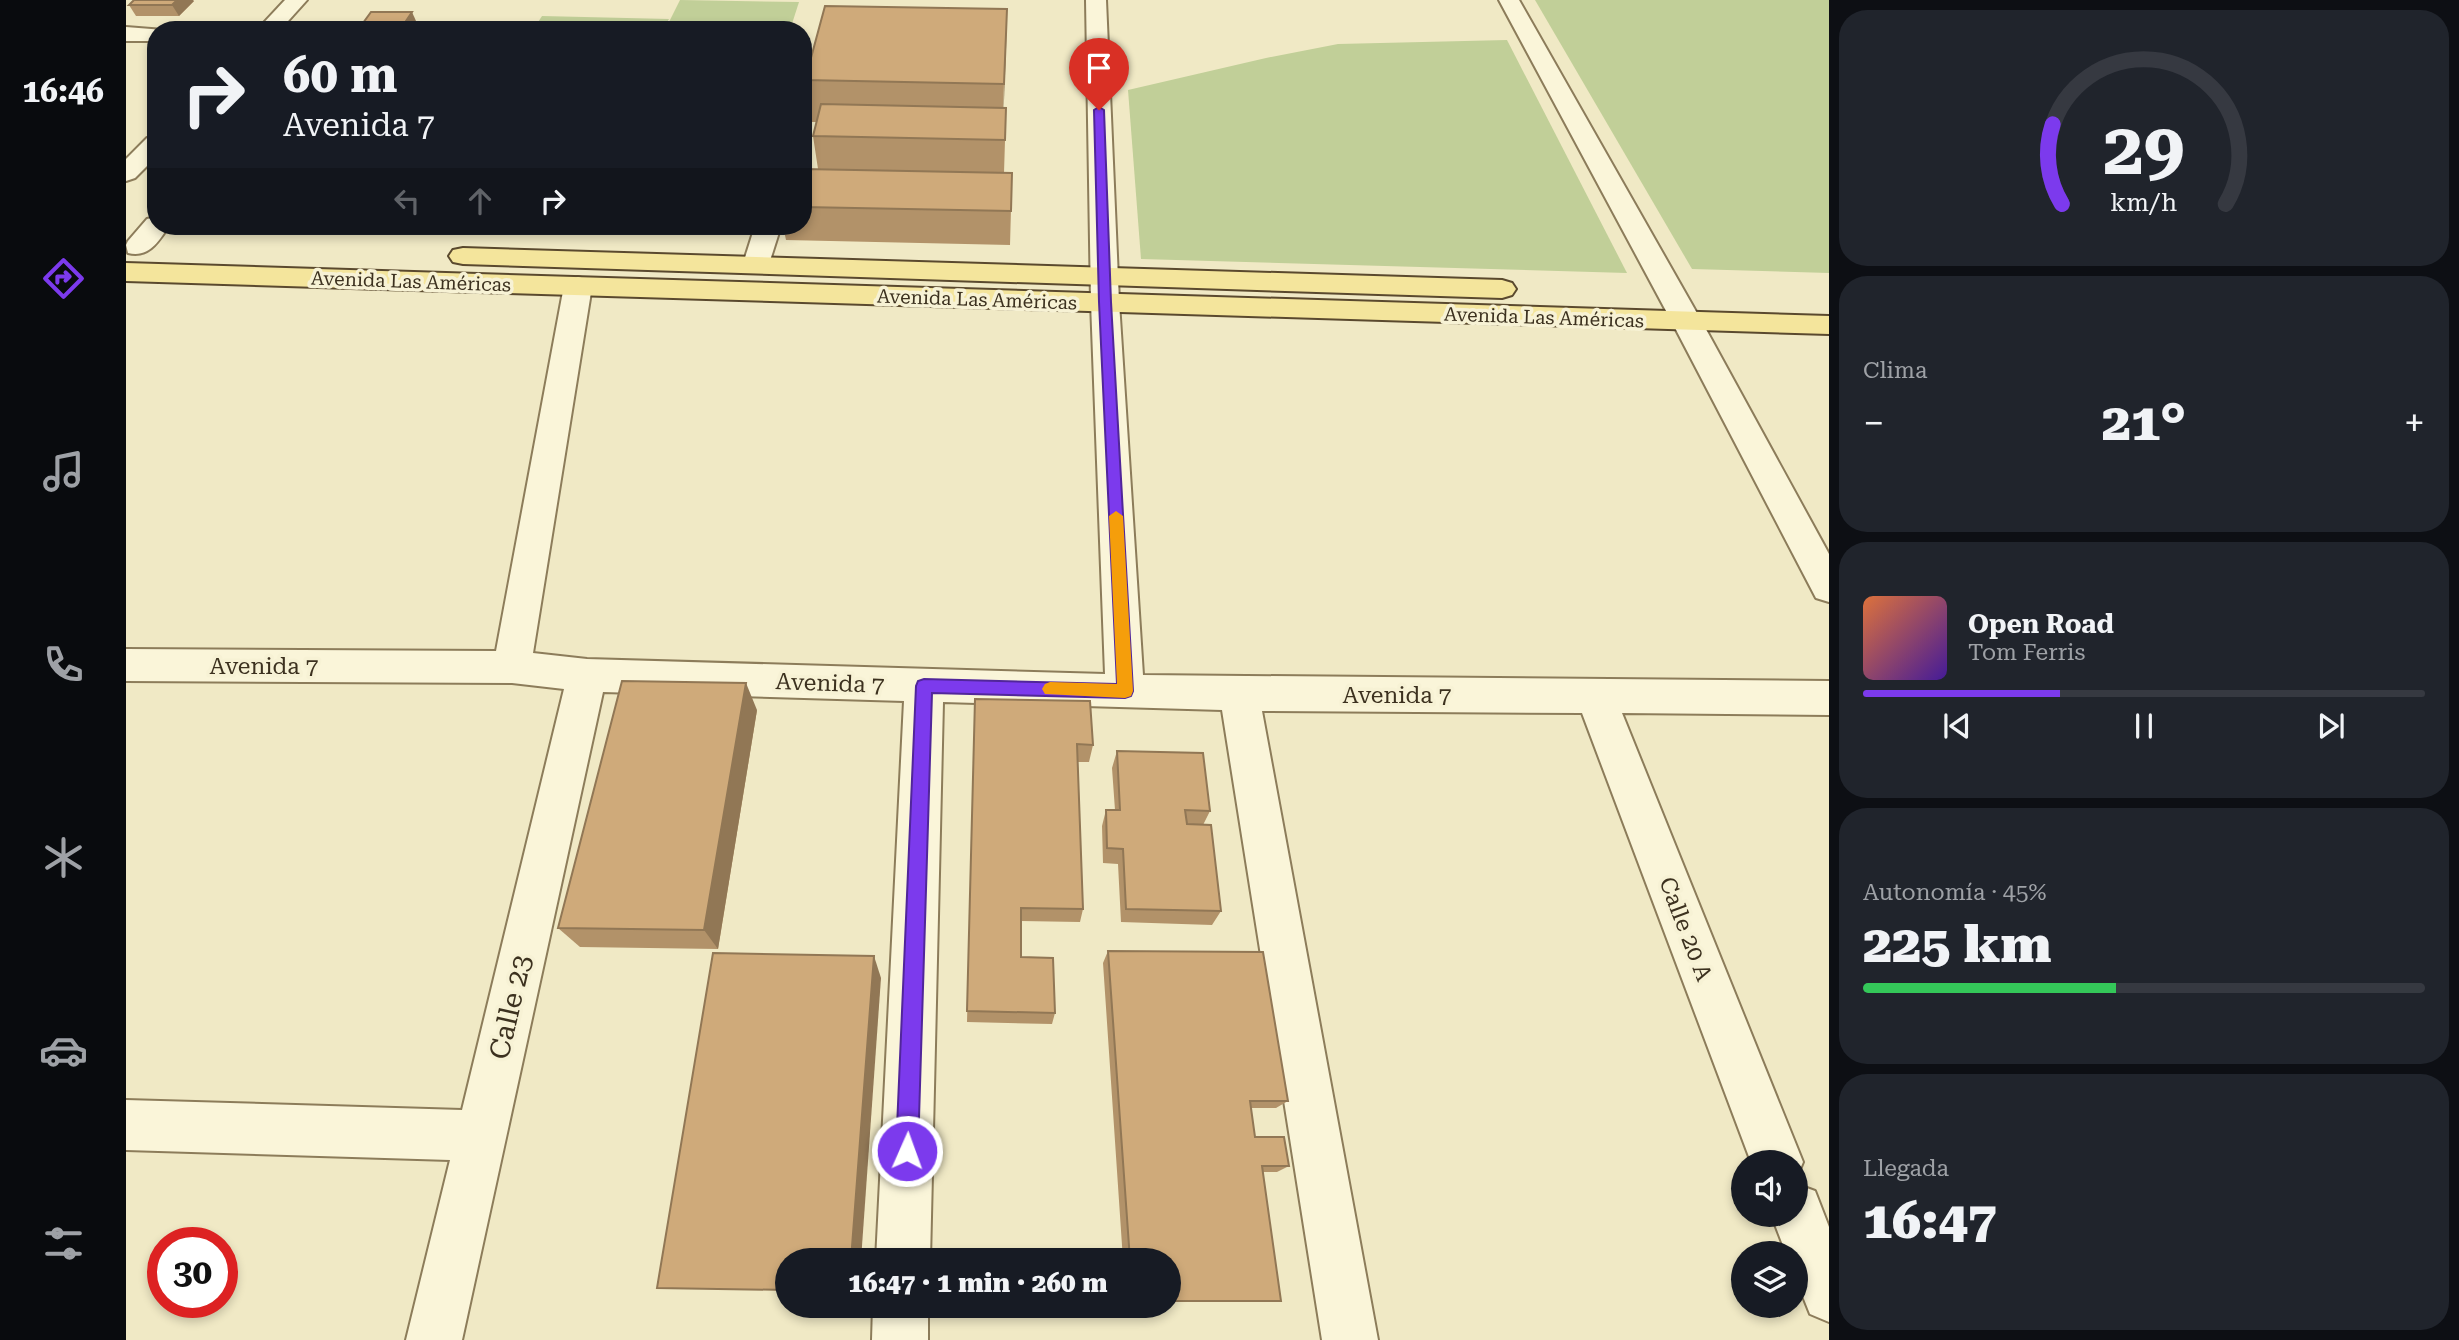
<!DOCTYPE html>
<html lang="es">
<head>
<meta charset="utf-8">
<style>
	body { margin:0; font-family:"Roboto Serif",serif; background:#20242c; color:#f1f3f6; height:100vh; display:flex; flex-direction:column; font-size:26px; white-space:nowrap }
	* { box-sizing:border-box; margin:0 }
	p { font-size:23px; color:#9ea1a6 }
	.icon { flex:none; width:38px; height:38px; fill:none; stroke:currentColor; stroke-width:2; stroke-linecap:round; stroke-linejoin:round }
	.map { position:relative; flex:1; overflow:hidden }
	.side { display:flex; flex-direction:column; gap:10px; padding:10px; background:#0d0f14; width:630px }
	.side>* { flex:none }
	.guide { position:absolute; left:21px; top:21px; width:665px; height:214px; border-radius:28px; box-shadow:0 4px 10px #0003; background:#171b24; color:#f1f3f6; overflow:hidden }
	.controls { position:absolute; left:1605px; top:1150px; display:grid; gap:14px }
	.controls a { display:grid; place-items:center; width:77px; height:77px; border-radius:50%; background:#171b24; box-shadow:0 4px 10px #0003; font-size:35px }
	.speed { position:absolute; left:21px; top:1227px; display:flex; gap:14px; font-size:35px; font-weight:700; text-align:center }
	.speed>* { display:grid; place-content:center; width:91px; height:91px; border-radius:50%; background:#171b24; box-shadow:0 4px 10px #0003; line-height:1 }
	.speed .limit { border:10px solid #d22; background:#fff; color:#111 }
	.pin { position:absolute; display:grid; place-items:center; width:60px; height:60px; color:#fff; margin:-72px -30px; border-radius:50% 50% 50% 0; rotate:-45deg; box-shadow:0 0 7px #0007 }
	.pin .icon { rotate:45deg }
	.me { position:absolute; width:77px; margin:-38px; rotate:2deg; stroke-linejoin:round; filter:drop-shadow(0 0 5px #0008) }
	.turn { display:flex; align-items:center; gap:24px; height:147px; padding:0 21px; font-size:32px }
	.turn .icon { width:91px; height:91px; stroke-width:2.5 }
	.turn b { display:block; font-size:49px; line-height:60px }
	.lanes { display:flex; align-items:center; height:66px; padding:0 21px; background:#0003; justify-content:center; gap:35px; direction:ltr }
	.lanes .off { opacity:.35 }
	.big { font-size:52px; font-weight:800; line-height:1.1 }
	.side .tile { flex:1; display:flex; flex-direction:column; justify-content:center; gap:10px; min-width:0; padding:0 24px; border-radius:28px; background:#20242c }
	.side .dial { align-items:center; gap:0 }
	.dial svg { height:182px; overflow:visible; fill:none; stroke:#363941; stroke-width:7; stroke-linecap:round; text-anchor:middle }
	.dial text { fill:#f1f3f6; stroke:none }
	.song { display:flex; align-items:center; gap:21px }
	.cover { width:84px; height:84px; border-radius:10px; background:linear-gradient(135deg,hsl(20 70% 55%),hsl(260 70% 35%)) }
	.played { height:7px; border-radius:4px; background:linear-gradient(90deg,#7c3aed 35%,#363941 35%) }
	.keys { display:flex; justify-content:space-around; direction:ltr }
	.heat { display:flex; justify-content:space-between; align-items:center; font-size:38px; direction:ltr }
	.charge { height:10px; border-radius:5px; background:linear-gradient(90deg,#34c759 45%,#363941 0) }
	.trip { position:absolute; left:649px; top:1248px; width:406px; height:70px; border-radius:35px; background:#171b24; box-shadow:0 4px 10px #0003; font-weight:800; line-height:70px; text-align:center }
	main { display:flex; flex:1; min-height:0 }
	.tab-bar { display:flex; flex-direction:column; width:126px; justify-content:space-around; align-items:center; background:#090b0e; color:#9ea1a6 }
	.tab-bar .icon { width:49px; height:49px }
	.tab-bar .selected { color:#7c3aed }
	.tab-bar b { font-size:32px; color:#f1f3f6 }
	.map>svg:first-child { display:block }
	.green { fill:#c1cf98 }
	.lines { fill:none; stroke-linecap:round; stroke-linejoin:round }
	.minor-casing { stroke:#8c7c5a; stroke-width:4 }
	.major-casing { stroke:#5a492e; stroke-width:4 }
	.minor { fill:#faf5d9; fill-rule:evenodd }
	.major { fill:#f4e59c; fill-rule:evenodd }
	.wall { fill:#b29269 }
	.shaded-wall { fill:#917755 }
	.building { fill:#cfaa7a; stroke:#917755; stroke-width:2 }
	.route { fill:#7c3aed; stroke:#51269a; stroke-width:2 }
	.slow { fill:#f59e0b }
	.labels { text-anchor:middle; stroke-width:7; stroke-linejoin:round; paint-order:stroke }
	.far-street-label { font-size:19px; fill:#3c311f; stroke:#f7f2d5 }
	.street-label { font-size:23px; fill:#3c311f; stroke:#f7f2d5 }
	.near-street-label { font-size:28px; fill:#3c311f; stroke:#f7f2d5 }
</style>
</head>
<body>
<main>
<nav class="tab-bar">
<b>16:46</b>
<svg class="icon selected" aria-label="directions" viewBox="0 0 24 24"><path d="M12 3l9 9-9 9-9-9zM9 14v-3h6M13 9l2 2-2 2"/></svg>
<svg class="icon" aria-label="music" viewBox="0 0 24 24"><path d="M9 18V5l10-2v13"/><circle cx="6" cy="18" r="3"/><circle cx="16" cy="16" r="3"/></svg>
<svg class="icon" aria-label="phone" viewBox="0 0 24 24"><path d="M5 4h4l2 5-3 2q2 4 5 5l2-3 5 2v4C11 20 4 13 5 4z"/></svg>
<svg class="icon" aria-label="climate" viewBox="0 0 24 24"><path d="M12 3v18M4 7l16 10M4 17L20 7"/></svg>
<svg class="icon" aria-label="car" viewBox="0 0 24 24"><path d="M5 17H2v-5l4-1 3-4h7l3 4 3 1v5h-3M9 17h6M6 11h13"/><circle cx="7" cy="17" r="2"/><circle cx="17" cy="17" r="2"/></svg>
<svg class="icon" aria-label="filters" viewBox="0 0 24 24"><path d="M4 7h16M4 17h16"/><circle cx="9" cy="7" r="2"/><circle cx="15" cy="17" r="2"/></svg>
</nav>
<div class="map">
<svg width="1703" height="1340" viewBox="0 0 1703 1340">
	<rect width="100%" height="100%" fill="#f0e9c5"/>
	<g class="green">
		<polygon points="554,0 673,2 664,30 539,30"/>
		<polygon points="1409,0 1703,0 1703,273 1566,269"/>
		<polygon points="416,16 543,19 537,30 407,30"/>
		<polygon points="1381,40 1501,273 1015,259 1002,90 1140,58 1212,44"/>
	</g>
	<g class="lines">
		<defs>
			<g id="minor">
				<polygon points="159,0 181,0 154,30 131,30"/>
				<polygon points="960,0 980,0 993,302 1017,675 1703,681 1703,715 1496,713 1677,1162 1670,1179 1670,1162 1625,1162 1456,713 1136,711 1252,1340 1196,1340 1096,710 817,702 804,1260 750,1260 778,701 477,692 336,1340 280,1340 324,1160 0,1150 0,1100 336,1110 438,689 386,683 0,681 0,649 370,651 438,286 442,280 452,277 462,280 466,286 407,653 461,659 979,674 965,302"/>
				<polygon points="1373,0 1393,0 1576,322 1703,554 1703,602 1690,598 1546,322"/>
				<polygon points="0,27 38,30 30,30 30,41 0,41"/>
				<polygon points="689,60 697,62 700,67 689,106 685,111 677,113 677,68 681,62"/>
				<polygon points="30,136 30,157 9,178 0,181 0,159 21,138"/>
				<path d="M30,217V226H43C32,242 23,258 2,253L0,245L2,241L21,219Z"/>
				<polygon points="629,226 655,226 641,270 631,272 621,270 617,264"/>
				<polygon points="1670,1184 1689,1191 1703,1227 1703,1322 1684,1314 1670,1279 1670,1253 1660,1253 1645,1214 1670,1214"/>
				<polygon points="747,1306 802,1306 802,1340 746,1340"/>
			</g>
			<g id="major">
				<polygon points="337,248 1376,280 1386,283 1390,289 1386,295 1376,298 337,264 327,262 323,256 327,250"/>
				<polygon points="0,263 1703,316 1703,334 0,281"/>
			</g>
		</defs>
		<use href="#minor" class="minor-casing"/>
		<use href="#major" class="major-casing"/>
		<use href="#minor" class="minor"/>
		<use href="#major" class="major"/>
	</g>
	<g class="wall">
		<polygon points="68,1 53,16 10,16 3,5"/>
		<polygon points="881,9 877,108 880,108 878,173 886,173 884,245 660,240 657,226 677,226 677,169 692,169 687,136 691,122 685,122 679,80"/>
		<polygon points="367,226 409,226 409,227"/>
		<polygon points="849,699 967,745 963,762 952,762 957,909 954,922 895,921 895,957 929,1013 926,1024 841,1022"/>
		<polygon points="631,710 592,949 454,947 432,928"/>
		<polygon points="991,751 1084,811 1077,825 1095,911 1086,925 995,922 992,864 977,863 976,826 980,810 989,810 986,768"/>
		<polygon points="982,951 1162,1101 1150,1108 1125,1108 1129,1137 1163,1166 1151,1172 1137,1172 1043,1260 997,1260 977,963"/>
	</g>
	<g class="shaded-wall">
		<polygon points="51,0 67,0 68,1 53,16 46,5"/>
		<polygon points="881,9 880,50 877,126 878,84"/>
		<polygon points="286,12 294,30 274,30"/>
		<polygon points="620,683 631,710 592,949 578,930"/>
		<polygon points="748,956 755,978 735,1260 725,1260"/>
	</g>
	<g class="building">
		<polygon points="8,0 51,0 46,5 3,5"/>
		<polygon points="699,6 881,9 878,84 679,80"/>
		<polygon points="245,12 286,12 274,30 232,30"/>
		<polygon points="695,104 880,108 879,140 687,136"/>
		<polygon points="677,169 886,173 885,211 677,207"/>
		<polygon points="496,681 620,683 578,930 432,928"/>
		<polygon points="849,699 964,701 967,745 951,744 957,909 895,908 895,957 927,958 929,1013 841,1011"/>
		<polygon points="991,751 1077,753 1084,811 1059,810 1061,824 1085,825 1095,911 1000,909 997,849 981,848 980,810 994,810"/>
		<polygon points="982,951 1137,952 1162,1101 1124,1101 1129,1137 1158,1137 1163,1166 1136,1166 1155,1301 1043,1301 1043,1260 1004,1260"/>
		<polygon points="587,953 748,956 725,1260 662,1260 662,1290 531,1288"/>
	</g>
	<polygon class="route" points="973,107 978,110 985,302 1007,691 1005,696 999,698 806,693 792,1151 788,1158 781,1161 774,1158 770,1151 790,686 792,681 798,679 991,684 973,302 968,110"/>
	<polygon class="slow" points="990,511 997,516 1007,691 1005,696 999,698 919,694 916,689 919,684 924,682 991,684 983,516"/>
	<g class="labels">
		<g class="far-street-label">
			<text transform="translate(285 281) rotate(2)" y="7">Avenida Las Américas</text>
			<text transform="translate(851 299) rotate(2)" y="7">Avenida Las Américas</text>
			<text transform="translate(1418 317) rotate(2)" y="7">Avenida Las Américas</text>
		</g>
		<g class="street-label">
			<text x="138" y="674">Avenida 7</text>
			<text transform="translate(704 683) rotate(2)" y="8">Avenida 7</text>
			<text x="1271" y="703">Avenida 7</text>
			<text transform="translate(1560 929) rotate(69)" y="8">Calle 20 A</text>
		</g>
		<g class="near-street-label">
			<text transform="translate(384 1007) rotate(-77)" y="10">Calle 23</text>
		</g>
	</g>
</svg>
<div class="controls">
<a><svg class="icon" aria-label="sound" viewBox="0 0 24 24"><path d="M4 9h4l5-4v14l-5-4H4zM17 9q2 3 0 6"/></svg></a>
<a><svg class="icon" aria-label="layers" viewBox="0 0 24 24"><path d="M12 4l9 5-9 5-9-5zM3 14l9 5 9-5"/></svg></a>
</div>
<div class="speed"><div class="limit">30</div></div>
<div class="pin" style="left:973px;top:110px;background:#d93025"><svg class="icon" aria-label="arrive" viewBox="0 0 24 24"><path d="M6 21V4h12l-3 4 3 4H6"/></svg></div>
<svg class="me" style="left:781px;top:1151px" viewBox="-20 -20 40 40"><circle r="17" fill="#7c3aed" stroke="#fff" stroke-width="3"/><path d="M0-11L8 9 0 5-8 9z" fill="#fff"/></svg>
<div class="trip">16:47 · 1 min · 260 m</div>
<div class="guide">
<div class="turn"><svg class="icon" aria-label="right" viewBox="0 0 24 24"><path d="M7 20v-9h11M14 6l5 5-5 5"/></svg><div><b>60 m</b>Avenida 7</div></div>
<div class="lanes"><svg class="icon off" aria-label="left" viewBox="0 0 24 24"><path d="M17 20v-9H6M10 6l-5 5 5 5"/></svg><svg class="icon off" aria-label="ahead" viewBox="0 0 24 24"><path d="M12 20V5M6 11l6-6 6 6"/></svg><svg class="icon" aria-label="right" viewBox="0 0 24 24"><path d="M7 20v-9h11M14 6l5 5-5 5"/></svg></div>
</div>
</div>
<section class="side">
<div class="tile dial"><svg viewBox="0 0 100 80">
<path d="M14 69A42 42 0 1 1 86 69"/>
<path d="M14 69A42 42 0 0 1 10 34" stroke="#7c3aed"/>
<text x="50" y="56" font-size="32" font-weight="700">29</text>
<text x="50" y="72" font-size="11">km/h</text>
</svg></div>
<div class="tile"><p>Clima</p>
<div class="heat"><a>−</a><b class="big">21°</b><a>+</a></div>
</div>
<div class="tile">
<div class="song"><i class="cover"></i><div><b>Open Road</b><p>Tom Ferris</p></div></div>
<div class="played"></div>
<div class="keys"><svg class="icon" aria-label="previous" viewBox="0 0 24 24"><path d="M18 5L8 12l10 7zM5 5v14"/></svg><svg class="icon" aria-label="pause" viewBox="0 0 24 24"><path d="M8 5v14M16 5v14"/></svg><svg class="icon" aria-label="next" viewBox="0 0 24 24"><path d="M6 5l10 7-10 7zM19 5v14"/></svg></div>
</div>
<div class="tile"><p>Autonomía · 45%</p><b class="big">225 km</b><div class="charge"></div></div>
<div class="tile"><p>Llegada</p><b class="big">16:47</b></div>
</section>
</main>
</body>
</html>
